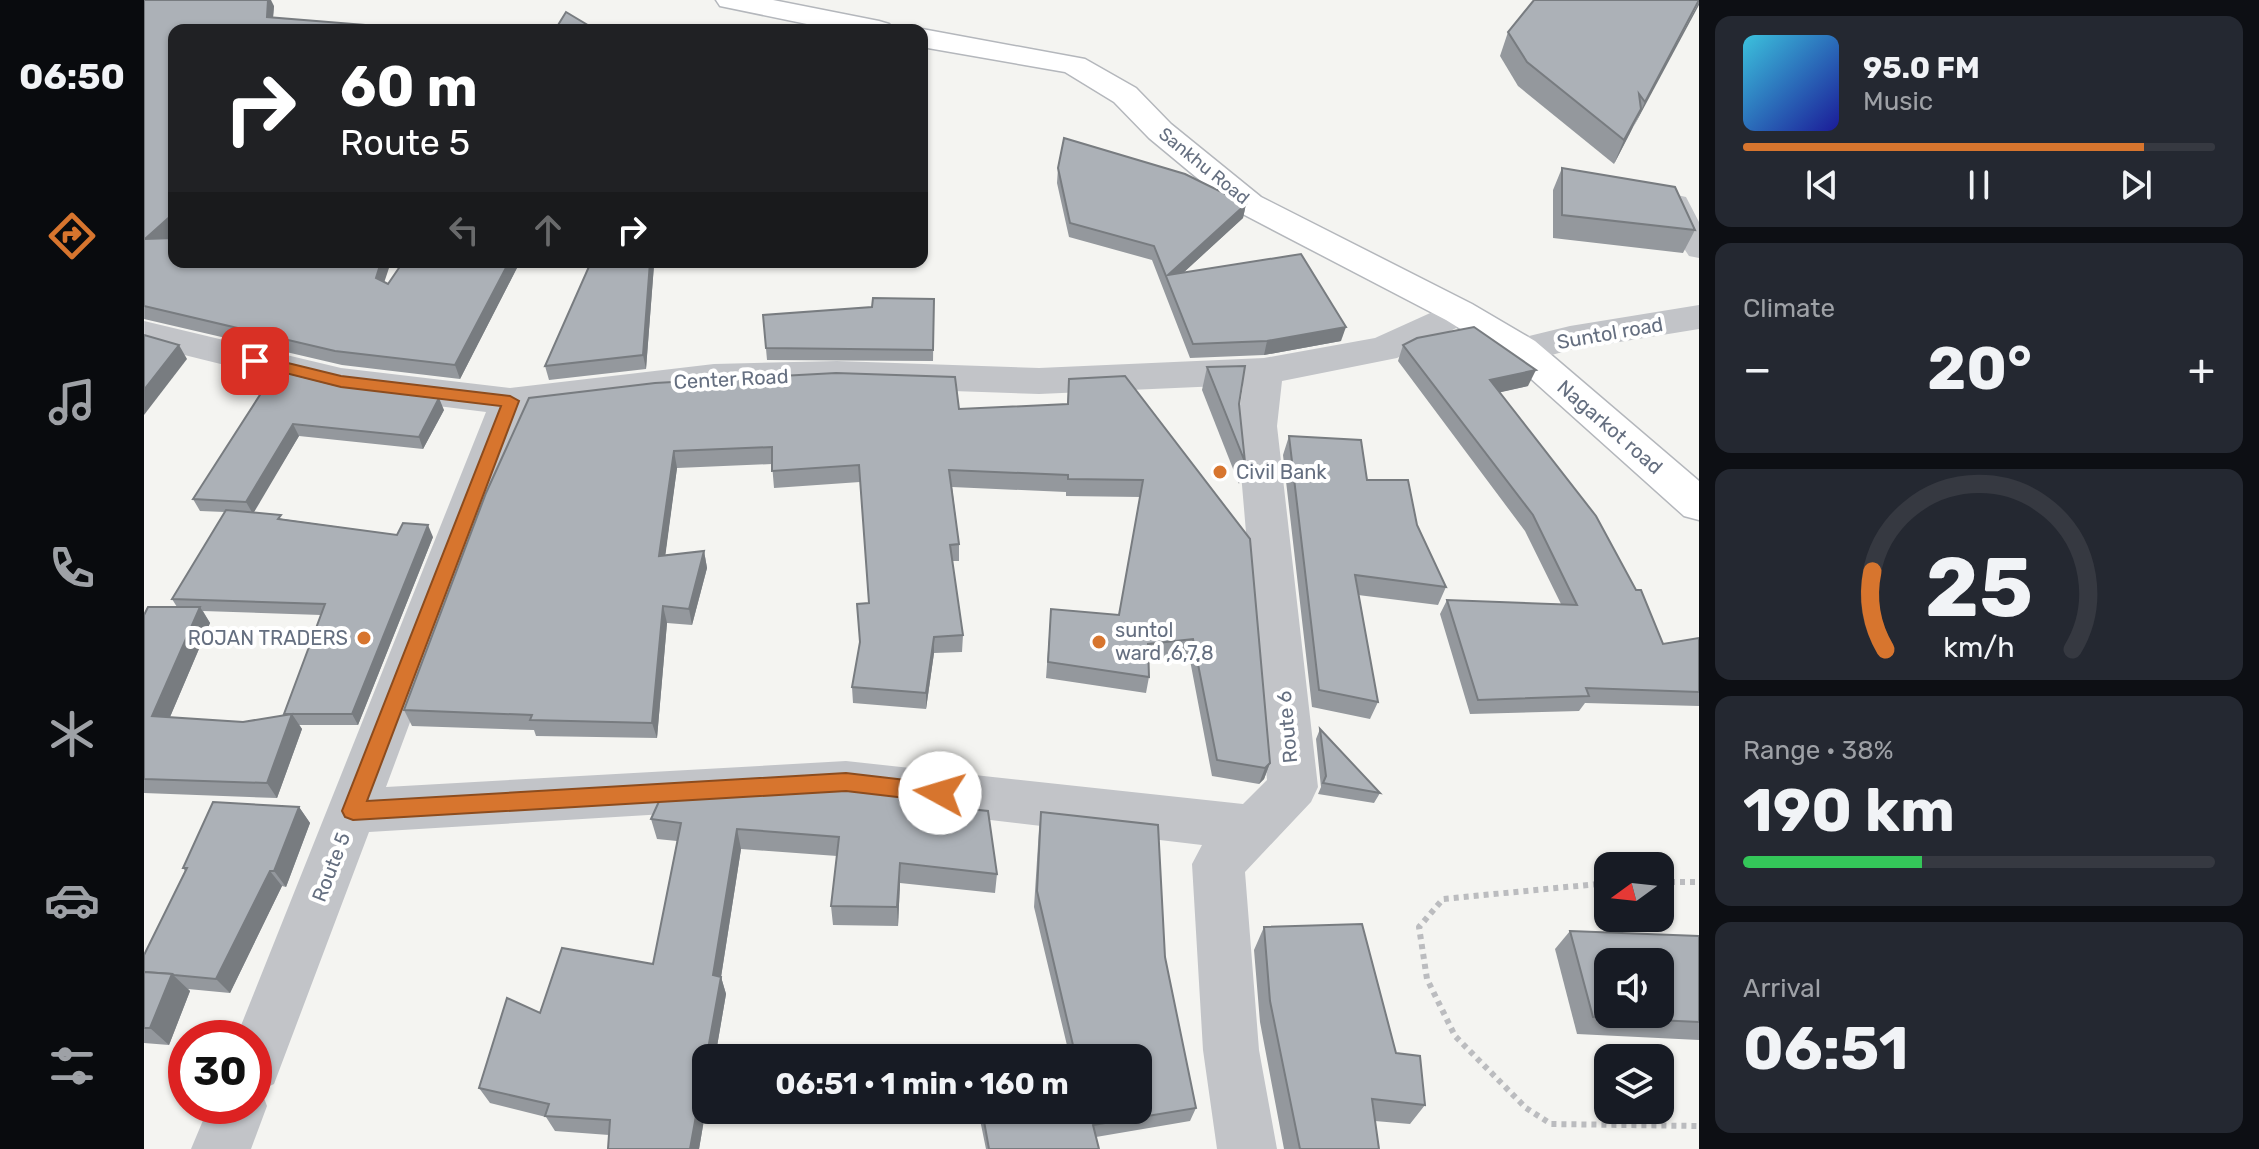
<!DOCTYPE html>
<html lang="en">
<head>
<meta charset="utf-8">
<style>
	body { margin:0; font-family:Rubik,sans-serif; background:#242831; color:#f1f3f6; height:100vh; display:flex; flex-direction:column; font-size:30px; white-space:nowrap }
	* { box-sizing:border-box; margin:0 }
	p { font-size:26px; color:#9ea1a6 }
	.icon { flex:none; width:44px; height:44px; fill:none; stroke:currentColor; stroke-width:2; stroke-linecap:round; stroke-linejoin:round }
	.map { position:relative; flex:1; overflow:hidden }
	.drawer { display:flex; flex-direction:column; gap:16px; padding:16px; background:#0d0f14; width:560px }
	.drawer>* { flex:none }
	.top-card { position:absolute; left:24px; top:24px; width:760px; height:244px; border-radius:16px; box-shadow:0 2px 6px #0004; background:#202124; color:#fff; overflow:hidden }
	.needle { width:52px; rotate:255deg }
	.tools { position:absolute; left:1450px; top:852px; display:grid; gap:16px }
	.tools a { display:grid; place-items:center; width:80px; height:80px; border-radius:16px; background:#171b24; box-shadow:0 2px 6px #0004; font-size:40px }
	.speed { position:absolute; left:24px; top:1020px; display:flex; gap:16px; font-size:40px; font-weight:700; text-align:center }
	.speed>* { display:grid; place-content:center; width:104px; height:104px; border-radius:50%; background:#171b24; box-shadow:0 2px 6px #0004; line-height:1 }
	.speed .limit { border:12px solid #d22; background:#fff; color:#111 }
	.pin { position:absolute; display:grid; place-items:center; width:68px; height:68px; color:#fff; margin:-34px; border-radius:16px; box-shadow:0 4px 12px #0006 }
	.me { position:absolute; width:88px; margin:-44px; rotate:276deg; stroke-linejoin:round; filter:drop-shadow(0 0 6px #0008) }
	.turn { display:flex; align-items:center; gap:28px; height:168px; padding:0 40px; font-size:36px }
	.turn .icon { width:104px; height:104px; stroke-width:2.5 }
	.turn b { display:block; font-size:56px; line-height:68px }
	.lanes { display:flex; align-items:center; height:76px; padding:0 40px; background:#0003; justify-content:center; gap:40px; direction:ltr }
	.lanes .off { opacity:.35 }
	.big { font-size:60px; font-weight:700; line-height:1.1 }
	.drawer .widget { flex:1; display:flex; flex-direction:column; justify-content:center; gap:12px; min-width:0; padding:0 28px; border-radius:16px; background:#242831 }
	.drawer .dial { align-items:center; gap:0 }
	.dial svg { height:208px; overflow:visible; fill:none; stroke:#363941; stroke-width:7; stroke-linecap:round; text-anchor:middle }
	.dial text { fill:#f1f3f6; stroke:none }
	.song { display:flex; align-items:center; gap:24px }
	.cover { width:96px; height:96px; border-radius:12px; background:linear-gradient(135deg,hsl(190 70% 55%),hsl(240 70% 35%)) }
	.played { height:8px; border-radius:4px; background:linear-gradient(90deg,#d7752e 85%,#363941 85%) }
	.keys { display:flex; justify-content:space-around; direction:ltr }
	.heat { display:flex; justify-content:space-between; align-items:center; font-size:44px; direction:ltr }
	.charge { height:12px; border-radius:6px; background:linear-gradient(90deg,#34c759 38%,#363941 0) }
	.trip { position:absolute; left:548px; top:1044px; width:460px; height:80px; border-radius:16px; background:#171b24; box-shadow:0 2px 6px #0004; font-weight:700; line-height:80px; text-align:center }
	main { display:flex; flex:1; min-height:0 }
	.tabs { display:flex; flex-direction:column; width:144px; justify-content:space-around; align-items:center; background:#090b0e; color:#9ea1a6 }
	.tabs .icon { width:56px; height:56px }
	.tabs .selected { color:#d7752e }
	.tabs b { font-size:36px; color:#f1f3f6 }
	.map>svg:first-child { display:block }
	.lines { fill:none; stroke-linecap:round; stroke-linejoin:round }
	.secondary-casing { stroke:#b4b7bc; stroke-width:3 }
	.path { stroke:#bbbcbf; stroke-width:6; stroke-dasharray:5 5; stroke-linecap:butt }
	.service { fill:#c2c4c8; fill-rule:evenodd }
	.minor { fill:#c2c4c8; fill-rule:evenodd }
	.secondary { fill:#fff; fill-rule:evenodd }
	.wall { fill:#94989d; fill-rule:evenodd }
	.shaded-wall { fill:#787c80 }
	.building { fill:#acb1b7; stroke:#787c80; stroke-width:2; fill-rule:evenodd }
	.route { fill:#d7752e; stroke:#8c4c1e; stroke-width:2 }
	.poi-dot { fill:#d7752e; stroke:#fff; stroke-width:3 }
	.labels { text-anchor:middle; stroke-width:8; stroke-linejoin:round; paint-order:stroke }
	.far-street-label { font-size:18px; fill:#656f80; stroke:#fff }
	.street-label { font-size:20px; fill:#656f80; stroke:#fff }
	.poi-label { font-size:20px; fill:#656f80; stroke:#fff; text-anchor:start }
</style>
</head>
<body>
<main>
<nav class="tabs">
<b>06:50</b>
<svg class="icon selected" aria-label="directions" viewBox="0 0 24 24"><path d="M12 3l9 9-9 9-9-9zM9 14v-3h6M13 9l2 2-2 2"/></svg>
<svg class="icon" aria-label="music" viewBox="0 0 24 24"><path d="M9 18V5l10-2v13"/><circle cx="6" cy="18" r="3"/><circle cx="16" cy="16" r="3"/></svg>
<svg class="icon" aria-label="phone" viewBox="0 0 24 24"><path d="M5 4h4l2 5-3 2q2 4 5 5l2-3 5 2v4C11 20 4 13 5 4z"/></svg>
<svg class="icon" aria-label="climate" viewBox="0 0 24 24"><path d="M12 3v18M4 7l16 10M4 17L20 7"/></svg>
<svg class="icon" aria-label="car" viewBox="0 0 24 24"><path d="M5 17H2v-5l4-1 3-4h7l3 4 3 1v5h-3M9 17h6M6 11h13"/><circle cx="7" cy="17" r="2"/><circle cx="17" cy="17" r="2"/></svg>
<svg class="icon" aria-label="filters" viewBox="0 0 24 24"><path d="M4 7h16M4 17h16"/><circle cx="9" cy="7" r="2"/><circle cx="15" cy="17" r="2"/></svg>
</nav>
<div class="map">
<svg width="1555" height="1149" viewBox="0 0 1555 1149">
	<rect width="100%" height="100%" fill="#f4f4f1"/>
	<g class="lines">
		<defs>
			<g id="secondary">
				<polygon points="572,0 629,0 735,21 745,24 750,30 692,30 576,6"/>
				<polygon points="778,29 941,59 992,88 1027,124 1117,197 1328,304 1391,341 1555,481 1555,520 1540,516 1365,359 1302,320 1093,211 1005,138 970,102 921,72 778,47 778,30 775,30"/>
			</g>
		</defs>
		<use href="#secondary" class="secondary-casing"/>
		<g class="path">
			<polyline points="1516,882 1555,882"/>
			<polyline points="1464,883 1299,899 1275,927 1283,979 1311,1036 1382,1108 1407,1124 1555,1126"/>
		</g>
		<polygon class="service" points="1533,195 1542,197 1555,222 1555,258 1545,256 1541,250 1520,203 1524,197"/>
		<g class="minor">
			<path d="M1315,300L1328,304L1333,312L1328,320L1253,358L1138,381L1133,426L1174,787L1167,802L1101,872L1115,1050L1133,1149H1073L1059,1050L1048,864L1058,845L702,803L225,832L130,1084L117,1090L123,1106L107,1149H47L65,1106H110V1038H92L342,412L197,394L0,345V321L197,368L366,388L570,364L693,361L895,368L1120,358L1231,338ZM1099,385L1093,426L1123,780L1099,804L702,761L242,787L381,413L570,390L693,387L895,394Z"/>
			<polygon points="1555,305 1555,329 1426,350 1378,363 1365,359 1359,350 1365,341 1426,326"/>
		</g>
		<use href="#secondary" class="secondary"/>
	</g>
	<g class="wall">
		<polygon points="0,0 130,6 129,17 30,30 30,234 25,238 240,282 244,284 259,262 376,262 316,379 198,365 0,319"/>
		<polygon points="1555,0 1470,164 1374,86 1356,56 1364,32"/>
		<polygon points="914,168 1102,204 1099,218 1040,272 1197,341 1120,355 1046,358 1008,260 925,237 913,183"/>
		<polygon points="1418,168 1551,230 1539,253 1409,238 1409,190"/>
		<polygon points="510,265 502,369 405,380 401,366"/>
		<polygon points="790,299 789,361 623,360 619,315 728,307"/>
		<polygon points="1259,345 1384,386 1356,392 1519,644 1555,638 1555,706 1441,703 1435,711 1326,714 1296,614 1303,600 1417,604 1381,531 1254,361"/>
		<polygon points="1063,367 1095,404 1101,462 1095,484 1058,390"/>
		<polygon points="981,376 1126,763 1120,779 1115,784 1068,776 1045,655 1004,660 1005,677 1002,693 902,678 907,609 975,615 996,497 922,496 922,492 808,487 815,544 815,561 808,561 819,635 818,652 790,653 782,709 709,703 708,687 725,603 716,482 630,488 628,464 533,468 521,555 560,551 563,568 548,625 523,623 513,738 392,736 390,730 268,726 260,710 385,398 815,409 923,405 925,379"/>
		<path d="M191,385L300,410L279,449L155,436L109,512L139,519L253,535L289,537L214,725H155L158,729L133,798L0,793V615L33,607L28,599L81,512L56,511L49,499ZM59,611L177,615L140,714L141,715L99,722L26,717L66,623Z"/>
		<polygon points="1145,436 1223,480 1273,525 1302,587 1294,605 1214,595 1234,702 1226,719 1168,707 1139,455"/>
		<polygon points="1176,729 1236,793 1230,803 1174,794 1177,787 1172,739"/>
		<polygon points="759,793 760,802 853,874 851,893 756,883 754,926 689,925 687,906 693,856 597,849 577,977 582,994 571,1058 562,1058 562,1108 555,1149 464,1149 465,1135 411,1131 402,1117 346,1103 335,1088 396,1013 509,964 533,841 513,839 507,819"/>
		<polygon points="155,807 166,823 142,887 138,886 86,993 44,989 46,991 25,1045 0,1043 0,955 41,871 39,868"/>
		<polygon points="897,812 1021,957 1052,1108 1046,1121 952,1137 955,1149 842,1149 834,1110 994,1110 994,1058 926,1058 890,907 895,829"/>
		<polygon points="1120,927 1252,1053 1281,1105 1266,1124 1231,1121 1235,1149 1140,1149 1116,1022 1110,950"/>
		<polygon points="1426,931 1555,936 1555,1040 1433,1034 1411,949"/>
	</g>
	<g class="shaded-wall">
		<polygon points="124,0 127,0 130,6 128,30 123,17"/>
		<polygon points="1555,2 1555,5 1490,126 1501,102"/>
		<polygon points="1497,109 1486,133 1470,164 1480,140"/>
		<polygon points="1102,204 1099,218 1026,285 1024,275"/>
		<polygon points="30,213 30,234 9,253 1,239"/>
		<polygon points="237,262 247,262 237,292 232,278"/>
		<polygon points="365,262 376,262 316,379 311,365"/>
		<polygon points="506,262 530,262 510,265 502,369 499,355"/>
		<polygon points="1202,327 1197,341 1120,355 1123,341"/>
		<polygon points="35,345 43,359 0,415 0,390"/>
		<polygon points="1392,370 1384,386 1340,396 1346,380"/>
		<polygon points="295,398 300,410 279,449 275,437"/>
		<polygon points="149,424 155,436 109,514 102,502"/>
		<polygon points="530,451 533,468 519,573 515,556"/>
		<polygon points="284,525 289,537 214,725 208,714"/>
		<polygon points="560,551 563,568 548,625 545,609"/>
		<polygon points="519,606 523,623 513,738 508,723"/>
		<polygon points="56,607 66,623 20,731 8,716"/>
		<polygon points="790,637 790,653 782,709 782,693"/>
		<polygon points="148,714 158,729 133,798 123,783"/>
		<polygon points="1126,763 1120,779 1115,784 1121,768"/>
		<polygon points="155,807 166,823 142,887 130,871"/>
		<polygon points="593,829 597,849 577,977 582,994 571,1058 562,1058 569,975"/>
		<polygon points="756,863 756,883 754,926 753,907"/>
		<polygon points="126,871 138,886 86,993 72,979"/>
		<polygon points="28,974 46,991 25,1045 6,1028"/>
		<polygon points="562,1061 562,1108 555,1149 546,1149"/>
	</g>
	<g class="building">
		<polygon points="0,0 124,0 123,17 235,26 232,30 30,30 30,213 1,239 30,238 30,262 237,262 232,278 244,284 259,262 365,262 311,365 191,351 0,306"/>
		<polygon points="1390,0 1555,0 1501,102 1495,94 1497,109 1480,140 1383,62 1364,32"/>
		<polygon points="422,12 452,30 411,30"/>
		<polygon points="920,138 1041,174 1102,204 1024,275 1157,254 1202,327 1123,341 1049,344 1010,246 926,223 914,168"/>
		<polygon points="1418,168 1531,187 1551,230 1418,215"/>
		<polygon points="447,262 506,262 499,355 401,366"/>
		<polygon points="729,298 790,299 789,350 622,348 619,315 728,307"/>
		<polygon points="1330,327 1392,370 1346,380 1452,516 1492,590 1497,590 1519,644 1555,638 1555,692 1442,688 1445,696 1334,700 1303,600 1433,605 1389,515 1259,345 1273,338"/>
		<polygon points="0,335 35,345 0,390"/>
		<polygon points="1101,366 1095,404 1101,462 1063,367"/>
		<polygon points="132,370 191,385 295,398 275,437 149,424 102,502 49,499"/>
		<polygon points="692,373 811,377 815,409 924,404 925,379 981,376 1106,539 1126,763 1121,768 1073,760 1049,639 1004,644 1005,677 904,662 907,609 975,615 999,480 924,479 924,475 805,470 815,544 806,545 819,635 790,637 782,693 708,687 716,642 713,604 725,603 715,465 628,471 628,447 530,451 515,556 560,551 545,609 519,606 508,723 386,720 388,715 260,710 342,493 385,398 511,383"/>
		<polygon points="1145,436 1217,440 1223,480 1264,480 1273,525 1302,587 1211,575 1234,702 1175,690"/>
		<polygon points="82,510 137,515 134,519 253,535 259,523 284,525 208,714 140,714 181,604 28,599"/>
		<polygon points="4,607 56,607 8,716 99,722 148,714 123,783 0,779 0,615"/>
		<polygon points="1176,729 1236,793 1179,783 1182,776"/>
		<polygon points="700,786 759,793 759,802 844,811 853,874 756,863 753,907 687,906 695,837 593,829 569,975 577,977 546,1149 464,1149 466,1120 401,1116 405,1104 335,1088 363,998 396,1013 418,948 509,964 537,823 507,819 517,797"/>
		<polygon points="69,802 155,807 130,871 126,871 72,979 30,975 28,974 0,972 0,955 43,868 39,868"/>
		<polygon points="897,812 1014,825 1021,957 1052,1108 949,1125 955,1149 845,1149 838,1110 994,1110 994,1058 932,1058 893,891"/>
		<polygon points="1218,924 1252,1053 1276,1056 1281,1105 1228,1099 1235,1149 1156,1149 1126,1001 1120,927"/>
		<path d="M1426,931L1555,936V1022L1449,1017ZM1464,962H1516V1014H1464Z"/>
		<polygon points="0,972 28,974 6,1028 0,1028"/>
	</g>
	<polygon class="route" points="111,355 197,376 366,396 375,401 223,801 702,773 796,784 803,786 806,793 803,799 796,802 702,791 209,820 201,817 198,811 357,406 197,387 106,364 106,357"/>
	<g class="poi-dot">
		<circle cx="1076" cy="472" r="8"/>
		<circle cx="220" cy="638" r="8"/>
		<circle cx="955" cy="642" r="8"/>
	</g>
	<g class="labels">
		<g class="far-street-label">
			<text transform="translate(1060 166) rotate(39)" y="6">Sankhu Road</text>
		</g>
		<g class="street-label">
			<text transform="translate(1466 333) rotate(-10)" y="7">Suntol road</text>
			<text transform="translate(587 379) rotate(-3)" y="7">Center Road</text>
			<text transform="translate(1466 427) rotate(41)" y="7">Nagarkot road</text>
			<text transform="translate(1143 727) rotate(-95)" y="7">Route 6</text>
			<text transform="translate(187 867) rotate(-69)" y="7">Route 5</text>
		</g>
		<g class="poi-label">
			<text x="1092" y="479">Civil Bank</text>
			<text x="971" y="637">suntol<tspan x="971" dy="23">ward ,6,7,8</tspan></text>
			<text x="204" y="645" text-anchor="end">ROJAN TRADERS</text>
		</g>
	</g>
</svg>
<div class="tools">
<a><svg class="needle" viewBox="-14 -14 28 28"><path d="M0-13l5 13h-10z" fill="#e53935"/><path d="M0 13l5-13h-10z" fill="#9ea1a6"/></svg></a>
<a><svg class="icon" aria-label="sound" viewBox="0 0 24 24"><path d="M4 9h4l5-4v14l-5-4H4zM17 9q2 3 0 6"/></svg></a>
<a><svg class="icon" aria-label="layers" viewBox="0 0 24 24"><path d="M12 4l9 5-9 5-9-5zM3 14l9 5 9-5"/></svg></a>
</div>
<div class="speed"><div class="limit">30</div></div>
<div class="pin" style="left:111px;top:361px;background:#d93025"><svg class="icon" aria-label="arrive" viewBox="0 0 24 24"><path d="M6 21V4h12l-3 4 3 4H6"/></svg></div>
<svg class="me" style="left:796px;top:793px" viewBox="-20 -20 40 40"><circle r="19" fill="#fff"/><path d="M0-13L10 11 0 6-10 11z" fill="#d7752e"/></svg>
<div class="trip">06:51 · 1 min · 160 m</div>
<div class="top-card">
<div class="turn"><svg class="icon" aria-label="right" viewBox="0 0 24 24"><path d="M7 20v-9h11M14 6l5 5-5 5"/></svg><div><b>60 m</b>Route 5</div></div>
<div class="lanes"><svg class="icon off" aria-label="left" viewBox="0 0 24 24"><path d="M17 20v-9H6M10 6l-5 5 5 5"/></svg><svg class="icon off" aria-label="ahead" viewBox="0 0 24 24"><path d="M12 20V5M6 11l6-6 6 6"/></svg><svg class="icon" aria-label="right" viewBox="0 0 24 24"><path d="M7 20v-9h11M14 6l5 5-5 5"/></svg></div>
</div>
</div>
<section class="drawer">
<div class="widget">
<div class="song"><i class="cover"></i><div><b>95.0 FM</b><p>Music</p></div></div>
<div class="played"></div>
<div class="keys"><svg class="icon" aria-label="previous" viewBox="0 0 24 24"><path d="M18 5L8 12l10 7zM5 5v14"/></svg><svg class="icon" aria-label="pause" viewBox="0 0 24 24"><path d="M8 5v14M16 5v14"/></svg><svg class="icon" aria-label="next" viewBox="0 0 24 24"><path d="M6 5l10 7-10 7zM19 5v14"/></svg></div>
</div>
<div class="widget"><p>Climate</p>
<div class="heat"><a>−</a><b class="big">20°</b><a>+</a></div>
</div>
<div class="widget dial"><svg viewBox="0 0 100 80">
<path d="M14 69A42 42 0 1 1 86 69"/>
<path d="M14 69A42 42 0 0 1 9 39" stroke="#d7752e"/>
<text x="50" y="56" font-size="32" font-weight="700">25</text>
<text x="50" y="72" font-size="11">km/h</text>
</svg></div>
<div class="widget"><p>Range · 38%</p><b class="big">190 km</b><div class="charge"></div></div>
<div class="widget"><p>Arrival</p><b class="big">06:51</b></div>
</section>
</main>
</body>
</html>
